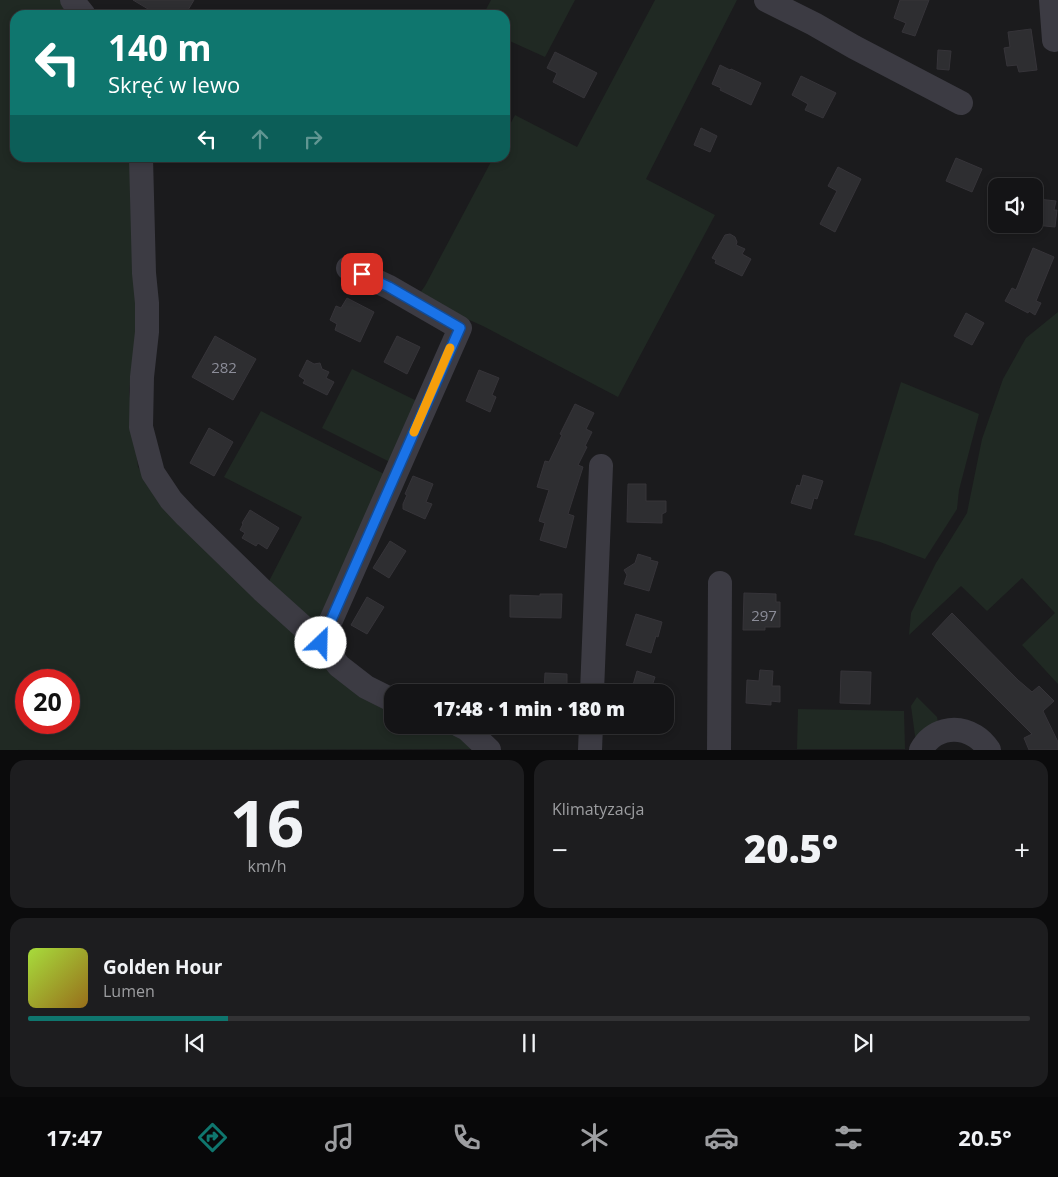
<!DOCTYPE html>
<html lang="pl">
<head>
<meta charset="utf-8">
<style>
	body { margin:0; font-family:"Open Sans",sans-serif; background:#1d1d1f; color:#f1f3f6; height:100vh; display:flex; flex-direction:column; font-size:19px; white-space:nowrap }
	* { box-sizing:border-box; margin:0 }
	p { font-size:16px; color:#9d9ea1 }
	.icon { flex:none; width:28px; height:28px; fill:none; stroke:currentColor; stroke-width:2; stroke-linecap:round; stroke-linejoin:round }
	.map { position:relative; height:750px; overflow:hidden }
	.details { display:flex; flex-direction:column; gap:10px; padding:10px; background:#0b0b0c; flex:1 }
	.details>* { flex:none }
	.hud { position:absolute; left:10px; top:10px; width:500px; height:152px; border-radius:15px; box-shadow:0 2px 8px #0003,0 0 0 1px #333335; background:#0f766e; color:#fff; overflow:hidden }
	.controls { position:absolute; left:988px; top:178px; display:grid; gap:10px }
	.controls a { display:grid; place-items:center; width:55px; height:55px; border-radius:10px; background:#141416; box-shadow:0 2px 8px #0003,0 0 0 1px #333335; font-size:25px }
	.speed { position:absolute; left:15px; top:669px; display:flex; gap:10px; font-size:25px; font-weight:700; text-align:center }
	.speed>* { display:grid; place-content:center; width:65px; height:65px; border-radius:50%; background:#141416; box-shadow:0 2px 8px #0003,0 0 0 1px #333335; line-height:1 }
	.speed .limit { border:8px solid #d22; background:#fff; color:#111 }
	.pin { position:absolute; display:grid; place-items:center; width:42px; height:42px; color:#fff; margin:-21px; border-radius:10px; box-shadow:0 2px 8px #0006 }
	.me { position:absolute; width:55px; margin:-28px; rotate:24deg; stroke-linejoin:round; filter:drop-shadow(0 0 4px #0008) }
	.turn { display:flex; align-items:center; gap:18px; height:105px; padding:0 15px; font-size:22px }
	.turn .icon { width:65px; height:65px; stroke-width:2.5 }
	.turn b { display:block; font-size:35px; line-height:42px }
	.lanes { display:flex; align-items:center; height:48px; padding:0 15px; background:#0003; justify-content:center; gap:25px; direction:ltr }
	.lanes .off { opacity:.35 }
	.big { font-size:38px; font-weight:800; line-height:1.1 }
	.details .tile { flex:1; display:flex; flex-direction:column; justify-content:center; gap:8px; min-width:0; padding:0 18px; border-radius:15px; background:#1d1d1f }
	.details .dial { align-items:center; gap:0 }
	.dial b { font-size:65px; line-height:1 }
	.song { display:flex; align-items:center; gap:15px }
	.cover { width:60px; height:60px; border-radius:8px; background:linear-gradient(135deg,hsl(80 70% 55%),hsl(40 70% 35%)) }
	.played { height:5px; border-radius:2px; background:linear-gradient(90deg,#0f766e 20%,#333335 20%) }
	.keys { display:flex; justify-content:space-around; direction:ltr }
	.heat { display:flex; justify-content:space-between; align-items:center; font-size:28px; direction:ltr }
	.details .tiles { flex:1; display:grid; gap:10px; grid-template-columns:1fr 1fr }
	.tile:last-child { grid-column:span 2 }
	.trip { position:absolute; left:384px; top:684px; width:290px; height:50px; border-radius:15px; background:#141416; box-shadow:0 2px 8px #0003,0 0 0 1px #333335; font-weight:800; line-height:50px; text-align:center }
	.dock { display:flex; height:80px; justify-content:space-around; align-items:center; background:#080809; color:#9d9ea1 }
	.dock .icon { width:35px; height:35px }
	.dock .on { color:#0f766e }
	.dock b { font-size:22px; color:#f1f3f6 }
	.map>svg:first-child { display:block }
	.green { fill:#202923; fill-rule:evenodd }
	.building { fill:#2e2e31; stroke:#363439 }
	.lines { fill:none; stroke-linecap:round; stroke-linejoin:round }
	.minor { stroke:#3c3b43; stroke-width:24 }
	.route-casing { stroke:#114b97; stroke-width:12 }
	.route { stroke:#1a73e8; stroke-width:9 }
	.slow { stroke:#f59e0b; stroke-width:9 }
	.labels { text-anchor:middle; stroke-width:5; stroke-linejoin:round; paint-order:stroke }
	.number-label { font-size:15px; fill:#8c8d99 }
</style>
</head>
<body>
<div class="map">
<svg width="1058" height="750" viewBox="0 0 1058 750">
	<rect width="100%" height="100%" fill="#1b1b1d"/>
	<g class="green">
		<path d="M0,0H62L73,15H15V158H131L140,299L129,391L138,467L170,515L288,624L358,696L392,710V725H429L459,737L476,749L0,750ZM26,680H69V722H26Z"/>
		<polygon points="491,0 575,0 545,57 505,39 505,15 483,15"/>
		<polygon points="655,0 737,0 646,179 715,215 618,397 483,326 417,297 425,286 493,158 505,158 505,134 515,115 577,147"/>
		<polygon points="1058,312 1058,684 1022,645 1055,613 1022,578 987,611 961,586 909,635 911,613 936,563 967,513 982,439 1003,379 1026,338"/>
		<polygon points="352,369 423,404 394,464 322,428"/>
		<polygon points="901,382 979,414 959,490 957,509 925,559 880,542 854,535"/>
		<polygon points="261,411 386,475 320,631 267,585 302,517 224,477"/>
		<polygon points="917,697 937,717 938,723 916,743 911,706"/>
		<polygon points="798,709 904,711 905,749 797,749"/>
	</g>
	<g class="building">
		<polygon points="133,0 194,0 185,15 172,15 162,10 158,15"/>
		<polygon points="900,0 929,0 915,36 902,32 906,23 894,18"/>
		<polygon points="1031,29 1037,70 1019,72 1017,65 1007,66 1004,48 1010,47 1008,32"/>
		<polygon points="938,50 951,51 949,70 937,69"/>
		<polygon points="555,52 597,73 584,98 553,82 557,73 547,68"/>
		<polygon points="720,65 730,70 731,69 761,83 751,105 720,90 721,88 712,84"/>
		<polygon points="801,76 836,93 823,118 805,110 808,104 792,95"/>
		<polygon points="701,128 717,136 710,152 694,145"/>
		<polygon points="956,158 982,169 972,192 946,181"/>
		<polygon points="838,167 861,179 835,232 820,224 837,191 828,186"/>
		<polygon points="1038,199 1056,201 1054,210 1057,210 1055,227 1035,225"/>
		<polygon points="730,234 735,237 737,242 736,245 745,249 742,254 751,259 742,276 715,263 716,260 712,258 725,235"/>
		<polygon points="1033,248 1054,257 1036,301 1041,303 1035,315 1029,311 1028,313 1005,301 1012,288 1016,290"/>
		<polygon points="347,298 374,312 360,342 335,330 337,324 330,320 336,306 341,308"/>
		<polygon points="966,313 984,323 972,345 954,336"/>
		<polygon points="215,336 256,359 233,400 192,377"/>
		<polygon points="397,336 420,347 407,374 384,362"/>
		<polygon points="307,360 314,364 320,363 322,369 329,372 326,378 334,382 327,395 303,383 305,380 299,376"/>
		<polygon points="479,370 499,378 492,395 496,397 490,412 466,401"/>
		<polygon points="575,404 594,413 586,429 592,432 585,446 587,447 578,465 583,467 568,514 574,516 566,548 540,540 545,523 539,521 549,490 537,487 545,461 549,462 562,435 560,434"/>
		<polygon points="209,428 233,442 214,476 190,463"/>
		<polygon points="803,475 823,481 817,499 814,498 811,509 791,503 797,485 800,486"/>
		<polygon points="413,476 433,484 426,502 432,504 425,519 403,509 403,504 407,495 405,494"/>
		<polygon points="628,484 646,484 646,501 666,501 666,512 662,514 662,523 627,522"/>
		<polygon points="250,510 279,528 267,549 258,543 256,546 242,538 245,533 240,530 243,524 242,523"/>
		<polygon points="390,541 406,551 389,578 373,568"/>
		<polygon points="638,554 651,558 650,560 658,562 649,591 624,584 627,575 624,570 635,563"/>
		<polygon points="744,593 776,594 776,602 780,602 780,627 765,627 765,630 743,630"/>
		<polygon points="540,594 562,594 561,618 510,617 510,595 540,596"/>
		<polygon points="367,597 384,607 367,634 351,625"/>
		<polygon points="952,613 1018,680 1032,692 1039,686 1054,701 1043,711 1058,742 1058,750 1029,750 1024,738 1032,734 932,634"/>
		<polygon points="636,614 662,622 658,637 656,636 651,653 626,645"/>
		<polygon points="760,670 773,671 772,686 780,686 780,702 771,701 771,705 746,703 747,680 759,681"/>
		<polygon points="637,671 655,677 650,692 631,692"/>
		<polygon points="841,671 871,672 870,704 840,703"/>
		<polygon points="545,673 567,674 567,692 544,692"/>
	</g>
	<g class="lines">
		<g class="minor">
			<polyline points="72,0 84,15"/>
			<polyline points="766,0 814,24 854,47 961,103"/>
			<polyline points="1051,0 1054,40"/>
			<polyline points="141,158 144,273 147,303 147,332 142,377 141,427 153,473 171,500 186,516 262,590 321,643 339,666 366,687 392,700"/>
			<polyline points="321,643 460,328 389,287 348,268"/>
			<polyline points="592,692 601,466"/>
			<polyline points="459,725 467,729 489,750"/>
			<polyline points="590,750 591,725"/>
			<polyline points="719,750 720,583"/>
			<path d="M921,750C932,730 955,724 975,736C980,739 985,744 989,750"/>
		</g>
	</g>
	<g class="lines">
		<defs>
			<polyline id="route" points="321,643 460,328 389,287 362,274"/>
		</defs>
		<use href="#route" class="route-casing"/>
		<use href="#route" class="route"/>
		<polyline class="slow" points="414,432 450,348"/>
	</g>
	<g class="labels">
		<g class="number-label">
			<text x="224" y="373">282</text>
			<text x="764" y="621">297</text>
		</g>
	</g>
</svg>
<div class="controls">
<a><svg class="icon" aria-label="sound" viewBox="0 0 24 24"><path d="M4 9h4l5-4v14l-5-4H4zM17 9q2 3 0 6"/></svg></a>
</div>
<div class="speed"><div class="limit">20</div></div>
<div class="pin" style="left:362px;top:274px;background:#d93025"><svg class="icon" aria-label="arrive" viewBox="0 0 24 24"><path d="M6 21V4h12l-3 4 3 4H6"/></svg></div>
<svg class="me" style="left:321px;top:643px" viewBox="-20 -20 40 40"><circle r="19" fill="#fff"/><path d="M0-13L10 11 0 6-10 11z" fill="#1a73e8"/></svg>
<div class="trip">17:48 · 1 min · 180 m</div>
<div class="hud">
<div class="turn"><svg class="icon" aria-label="left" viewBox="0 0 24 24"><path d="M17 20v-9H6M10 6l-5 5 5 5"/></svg><div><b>140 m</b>Skręć w lewo</div></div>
<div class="lanes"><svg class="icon" aria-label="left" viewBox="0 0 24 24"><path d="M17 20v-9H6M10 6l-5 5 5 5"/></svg><svg class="icon off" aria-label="ahead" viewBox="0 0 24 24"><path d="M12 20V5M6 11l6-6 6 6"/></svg><svg class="icon off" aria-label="right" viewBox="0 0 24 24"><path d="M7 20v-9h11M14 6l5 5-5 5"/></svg></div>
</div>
</div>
<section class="details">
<div class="tiles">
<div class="tile dial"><b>16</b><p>km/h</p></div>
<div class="tile"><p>Klimatyzacja</p>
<div class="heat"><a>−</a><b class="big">20.5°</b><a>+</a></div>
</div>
<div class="tile">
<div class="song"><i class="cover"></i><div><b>Golden Hour</b><p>Lumen</p></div></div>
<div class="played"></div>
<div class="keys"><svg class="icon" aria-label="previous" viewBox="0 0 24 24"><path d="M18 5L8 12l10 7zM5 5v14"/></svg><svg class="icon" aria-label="pause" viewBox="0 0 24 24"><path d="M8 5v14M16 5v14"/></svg><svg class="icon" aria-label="next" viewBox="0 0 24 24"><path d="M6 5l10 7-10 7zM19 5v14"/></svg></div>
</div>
</div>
</section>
<nav class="dock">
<b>17:47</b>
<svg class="icon on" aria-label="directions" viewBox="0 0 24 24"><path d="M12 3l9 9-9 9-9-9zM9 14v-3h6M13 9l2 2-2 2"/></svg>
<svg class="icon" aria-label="music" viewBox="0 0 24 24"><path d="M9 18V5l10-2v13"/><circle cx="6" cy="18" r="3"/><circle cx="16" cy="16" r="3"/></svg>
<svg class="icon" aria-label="phone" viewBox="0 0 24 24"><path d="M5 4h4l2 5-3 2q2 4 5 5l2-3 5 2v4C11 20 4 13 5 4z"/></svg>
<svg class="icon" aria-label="climate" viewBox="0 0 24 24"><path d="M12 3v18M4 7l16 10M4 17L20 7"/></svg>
<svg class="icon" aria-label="car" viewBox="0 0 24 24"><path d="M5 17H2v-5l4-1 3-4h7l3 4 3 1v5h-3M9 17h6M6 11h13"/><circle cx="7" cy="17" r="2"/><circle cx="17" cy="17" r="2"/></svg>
<svg class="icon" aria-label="filters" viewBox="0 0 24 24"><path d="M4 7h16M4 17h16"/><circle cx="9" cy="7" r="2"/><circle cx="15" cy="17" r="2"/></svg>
<b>20.5°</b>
</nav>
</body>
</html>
